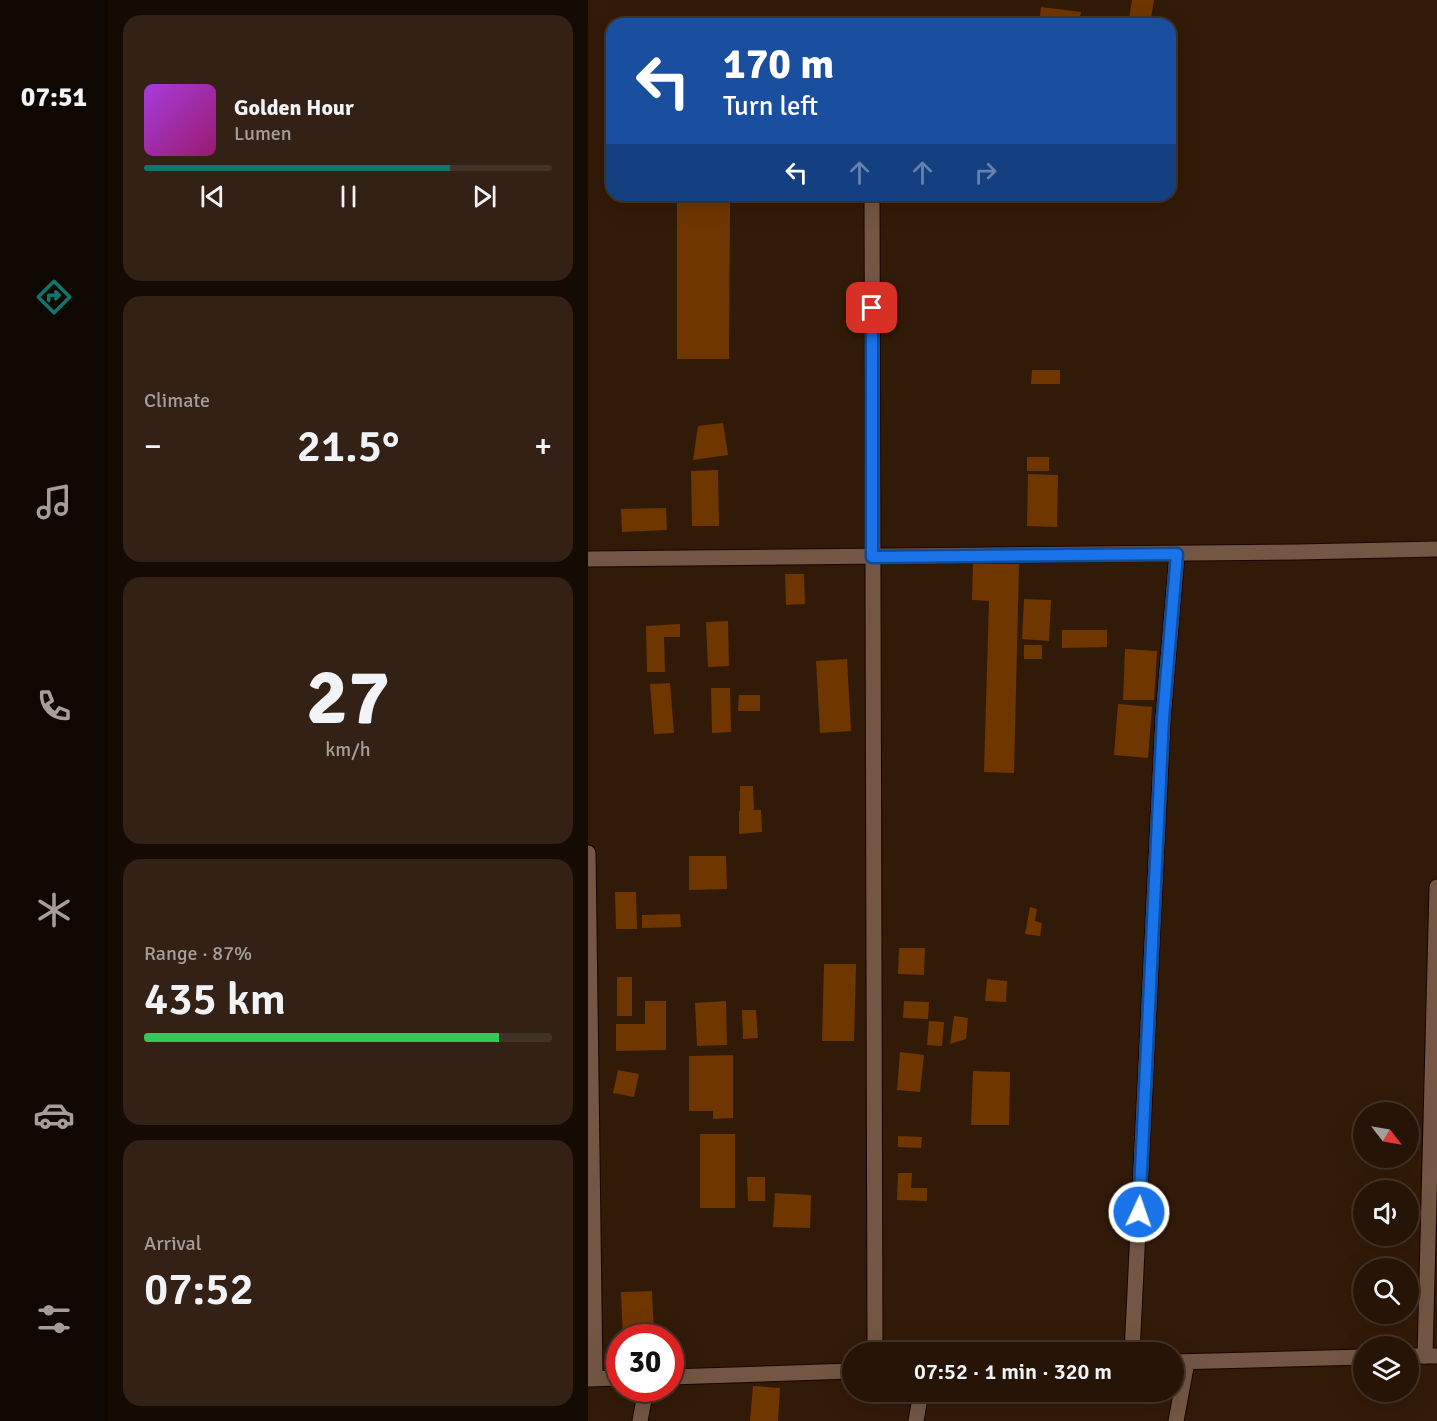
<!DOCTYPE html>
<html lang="en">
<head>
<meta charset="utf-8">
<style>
	body { margin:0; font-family:Signika,sans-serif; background:#322114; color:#f1f3f6; height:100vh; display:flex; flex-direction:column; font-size:22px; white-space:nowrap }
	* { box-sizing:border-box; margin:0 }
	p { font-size:20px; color:#a49e9b }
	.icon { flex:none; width:33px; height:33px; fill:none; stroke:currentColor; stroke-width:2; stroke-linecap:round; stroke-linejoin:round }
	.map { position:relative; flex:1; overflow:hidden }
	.side { display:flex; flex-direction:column; gap:15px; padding:15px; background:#150b03; width:480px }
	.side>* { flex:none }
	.top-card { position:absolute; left:18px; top:18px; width:570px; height:183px; border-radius:18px; box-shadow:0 6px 24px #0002,0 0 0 2px #423328; background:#1a4fa0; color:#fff; overflow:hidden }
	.needle { width:39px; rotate:121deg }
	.controls { position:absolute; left:765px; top:1102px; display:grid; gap:12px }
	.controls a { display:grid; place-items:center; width:66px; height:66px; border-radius:50%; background:#261406; box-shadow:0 6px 24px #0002,0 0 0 2px #423328; font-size:30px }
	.speed { position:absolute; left:18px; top:1324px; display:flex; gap:12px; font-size:30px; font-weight:700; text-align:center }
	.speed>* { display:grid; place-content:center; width:78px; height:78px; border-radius:50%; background:#261406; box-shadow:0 6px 24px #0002,0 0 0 2px #423328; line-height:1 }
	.speed .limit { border:9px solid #d22; background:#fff; color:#111 }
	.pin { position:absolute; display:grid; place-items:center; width:51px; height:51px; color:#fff; margin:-26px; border-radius:12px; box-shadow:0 3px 9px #0006 }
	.me { position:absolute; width:66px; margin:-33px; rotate:3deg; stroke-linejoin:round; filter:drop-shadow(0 0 4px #0008) }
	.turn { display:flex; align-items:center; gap:21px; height:126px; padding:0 18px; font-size:27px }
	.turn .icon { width:78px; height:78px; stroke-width:2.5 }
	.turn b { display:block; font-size:42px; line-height:51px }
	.lanes { display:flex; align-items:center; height:57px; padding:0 18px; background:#0003; justify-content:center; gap:30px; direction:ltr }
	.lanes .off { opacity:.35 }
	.big { font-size:45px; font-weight:600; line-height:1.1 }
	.side .tile { flex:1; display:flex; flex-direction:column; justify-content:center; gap:9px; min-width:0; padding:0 21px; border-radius:18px; background:#322114 }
	.side .dial { align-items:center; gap:0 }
	.dial b { font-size:78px; line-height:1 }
	.song { display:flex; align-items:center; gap:18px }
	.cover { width:72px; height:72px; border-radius:9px; background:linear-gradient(135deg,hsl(280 70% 55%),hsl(320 70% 35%)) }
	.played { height:6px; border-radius:3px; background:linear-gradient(90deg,#0f766e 75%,#423328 75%) }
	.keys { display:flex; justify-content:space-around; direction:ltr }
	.heat { display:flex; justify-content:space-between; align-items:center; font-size:33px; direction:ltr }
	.charge { height:9px; border-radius:4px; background:linear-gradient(90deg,#34c759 87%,#423328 0) }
	.trip { position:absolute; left:254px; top:1342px; width:342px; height:60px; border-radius:30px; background:#261406; box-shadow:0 6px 24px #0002,0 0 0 2px #423328; font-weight:600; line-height:60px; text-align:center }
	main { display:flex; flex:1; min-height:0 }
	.tab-bar { display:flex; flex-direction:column; width:108px; justify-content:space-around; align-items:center; background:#0f0802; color:#a49e9b }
	.tab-bar .icon { width:42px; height:42px }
	.tab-bar .active { color:#0f766e }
	.tab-bar b { font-size:27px; color:#f1f3f6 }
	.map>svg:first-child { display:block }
	.building { fill:#703600 }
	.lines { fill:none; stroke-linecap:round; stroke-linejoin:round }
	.minor-casing { stroke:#190400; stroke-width:17 }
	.minor { stroke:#735744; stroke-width:15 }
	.route-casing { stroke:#114b97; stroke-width:15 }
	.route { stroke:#1a73e8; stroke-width:10 }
</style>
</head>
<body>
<main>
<nav class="tab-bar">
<b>07:51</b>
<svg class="icon active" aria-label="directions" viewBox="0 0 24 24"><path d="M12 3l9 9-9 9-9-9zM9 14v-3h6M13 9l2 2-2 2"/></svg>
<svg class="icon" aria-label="music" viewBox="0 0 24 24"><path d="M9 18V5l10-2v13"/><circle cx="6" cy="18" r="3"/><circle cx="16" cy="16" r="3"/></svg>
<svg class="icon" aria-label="phone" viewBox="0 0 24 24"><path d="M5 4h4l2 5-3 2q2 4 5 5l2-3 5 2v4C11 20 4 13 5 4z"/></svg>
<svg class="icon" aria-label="climate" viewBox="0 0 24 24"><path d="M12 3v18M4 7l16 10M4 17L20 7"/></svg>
<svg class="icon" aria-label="car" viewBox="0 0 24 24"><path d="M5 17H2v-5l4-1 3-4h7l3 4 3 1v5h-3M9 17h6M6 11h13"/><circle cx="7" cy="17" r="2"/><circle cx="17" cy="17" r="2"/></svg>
<svg class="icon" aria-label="filters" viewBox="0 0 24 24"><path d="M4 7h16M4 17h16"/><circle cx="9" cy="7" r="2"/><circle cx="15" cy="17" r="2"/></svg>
</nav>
<section class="side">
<div class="tile">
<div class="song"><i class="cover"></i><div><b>Golden Hour</b><p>Lumen</p></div></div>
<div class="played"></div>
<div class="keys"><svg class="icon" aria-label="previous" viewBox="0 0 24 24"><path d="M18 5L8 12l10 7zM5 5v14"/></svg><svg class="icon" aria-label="pause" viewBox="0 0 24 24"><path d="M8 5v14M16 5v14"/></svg><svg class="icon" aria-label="next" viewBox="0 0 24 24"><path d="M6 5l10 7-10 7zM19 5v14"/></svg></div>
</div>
<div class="tile"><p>Climate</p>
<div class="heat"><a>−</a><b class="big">21.5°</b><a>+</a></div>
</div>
<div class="tile dial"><b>27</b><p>km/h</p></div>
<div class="tile"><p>Range · 87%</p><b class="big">435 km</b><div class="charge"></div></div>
<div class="tile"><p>Arrival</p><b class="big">07:52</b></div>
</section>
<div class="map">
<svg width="849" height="1421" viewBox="0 0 849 1421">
	<rect width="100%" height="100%" fill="#321a08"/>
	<g class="building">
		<polygon points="544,0 566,0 562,24 540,24"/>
		<polygon points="453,7 493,12 491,24 451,24"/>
		<polygon points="89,195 142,195 141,359 89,359"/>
		<polygon points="444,370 472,370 472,384 443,384"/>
		<polygon points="135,423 140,455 105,460 110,426"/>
		<rect x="439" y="457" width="22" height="14"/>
		<polygon points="130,470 131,526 104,526 103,471"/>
		<polygon points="440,474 470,475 469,527 439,526"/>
		<polygon points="78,508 79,530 34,532 33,509"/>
		<polygon points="385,563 431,564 426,773 396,772 401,601 384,600"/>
		<polygon points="197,574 216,574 217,604 198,605"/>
		<polygon points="436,599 463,600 461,641 434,639"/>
		<polygon points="140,621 141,666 120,667 118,622"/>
		<polygon points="92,624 92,637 76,637 77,672 59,672 58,626"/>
		<polygon points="474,630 519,630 519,647 474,648"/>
		<rect x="436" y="645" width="18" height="14"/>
		<polygon points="537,649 569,651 566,700 535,700"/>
		<polygon points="259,659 263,731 232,733 228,661"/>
		<polygon points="82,683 86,733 66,734 62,684"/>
		<polygon points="123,688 142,688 143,732 124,733"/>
		<polygon points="151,695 172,695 172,711 150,711"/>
		<polygon points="530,704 564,707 560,758 526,755"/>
		<polygon points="152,786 165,786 166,810 173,810 174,832 151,834 151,811 152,811"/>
		<polygon points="101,856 138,856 139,889 101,890"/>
		<polygon points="27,892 48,892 49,929 28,929"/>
		<polygon points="442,907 449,909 447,921 454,923 452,936 437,934"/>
		<polygon points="92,914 93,927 54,928 54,915"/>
		<polygon points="311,948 337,948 336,975 310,974"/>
		<polygon points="236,964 268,964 266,1041 234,1041"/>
		<rect x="29" y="977" width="15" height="39"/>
		<polygon points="399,979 419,981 418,1002 397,1001"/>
		<polygon points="57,1001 78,1001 78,1050 28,1051 28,1024 57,1024"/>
		<polygon points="138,1001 139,1045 109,1046 107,1003"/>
		<polygon points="316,1001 341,1002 340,1019 315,1018"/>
		<polygon points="154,1010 168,1010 170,1038 155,1039"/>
		<polygon points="366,1016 380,1018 378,1039 362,1044"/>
		<polygon points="341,1021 356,1022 354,1046 339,1045"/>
		<polygon points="312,1052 336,1055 332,1092 309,1090"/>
		<polygon points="145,1055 145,1118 125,1119 125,1111 101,1111 101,1056"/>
		<polygon points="30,1070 51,1074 46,1097 25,1093"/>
		<polygon points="385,1071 422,1072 421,1125 383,1125"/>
		<rect x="112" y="1134" width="35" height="74"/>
		<polygon points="310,1136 334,1137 333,1148 310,1147"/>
		<polygon points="310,1173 324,1173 323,1188 339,1188 339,1201 309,1200"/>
		<polygon points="159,1177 177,1177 177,1201 160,1201"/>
		<polygon points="187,1193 223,1195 222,1228 185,1227"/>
		<polygon points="64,1291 66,1337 35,1338 33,1292"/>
		<polygon points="165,1386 192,1388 190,1421 162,1421"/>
	</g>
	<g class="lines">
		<defs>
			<g id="minor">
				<path d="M284,195C284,581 287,967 287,1353"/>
				<polyline points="0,559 710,552 849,549"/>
				<polyline points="0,853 7,1378"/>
				<polyline points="544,1353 575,718 589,554"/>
				<polyline points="820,1356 849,1356"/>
				<polyline points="837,1356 849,887"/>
				<polyline points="585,1362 776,1357"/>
				<polyline points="82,1377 264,1371"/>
				<polyline points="0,1379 32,1378"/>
				<polyline points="52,1421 58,1389"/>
				<polyline points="328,1421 333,1392"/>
				<polyline points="588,1421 599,1362"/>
			</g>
		</defs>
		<use href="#minor" class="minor-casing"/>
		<use href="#minor" class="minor"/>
	</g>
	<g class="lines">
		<defs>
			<polyline id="route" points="284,308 284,557 589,554 575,718 551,1212"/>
		</defs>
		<use href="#route" class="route-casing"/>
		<use href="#route" class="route"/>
	</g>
</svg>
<div class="controls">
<a><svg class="needle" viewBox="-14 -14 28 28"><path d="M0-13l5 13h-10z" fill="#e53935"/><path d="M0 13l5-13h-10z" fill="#a49e9b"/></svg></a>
<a><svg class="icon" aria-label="sound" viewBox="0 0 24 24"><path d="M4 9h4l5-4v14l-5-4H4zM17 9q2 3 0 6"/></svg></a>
<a><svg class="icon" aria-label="search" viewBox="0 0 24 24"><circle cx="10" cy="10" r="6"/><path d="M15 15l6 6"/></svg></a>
<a><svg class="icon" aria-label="layers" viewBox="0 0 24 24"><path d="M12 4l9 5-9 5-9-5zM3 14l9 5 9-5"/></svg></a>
</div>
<div class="speed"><div class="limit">30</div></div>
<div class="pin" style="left:284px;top:308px;background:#d93025"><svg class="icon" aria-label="arrive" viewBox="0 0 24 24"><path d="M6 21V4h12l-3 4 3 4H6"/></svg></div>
<svg class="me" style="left:551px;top:1212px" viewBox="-20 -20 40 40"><circle r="17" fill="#1a73e8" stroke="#fff" stroke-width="3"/><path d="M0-11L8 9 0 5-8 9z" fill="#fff"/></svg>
<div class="trip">07:52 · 1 min · 320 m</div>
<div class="top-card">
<div class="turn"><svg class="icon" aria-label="left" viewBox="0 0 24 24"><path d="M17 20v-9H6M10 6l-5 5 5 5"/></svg><div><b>170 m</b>Turn left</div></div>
<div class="lanes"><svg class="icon" aria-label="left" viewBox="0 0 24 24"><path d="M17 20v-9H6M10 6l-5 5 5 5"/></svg><svg class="icon off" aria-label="ahead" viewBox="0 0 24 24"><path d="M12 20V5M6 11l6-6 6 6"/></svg><svg class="icon off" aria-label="ahead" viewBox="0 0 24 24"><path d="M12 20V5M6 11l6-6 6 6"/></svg><svg class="icon off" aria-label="right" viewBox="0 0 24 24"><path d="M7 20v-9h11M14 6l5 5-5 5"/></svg></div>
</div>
</div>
</main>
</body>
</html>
